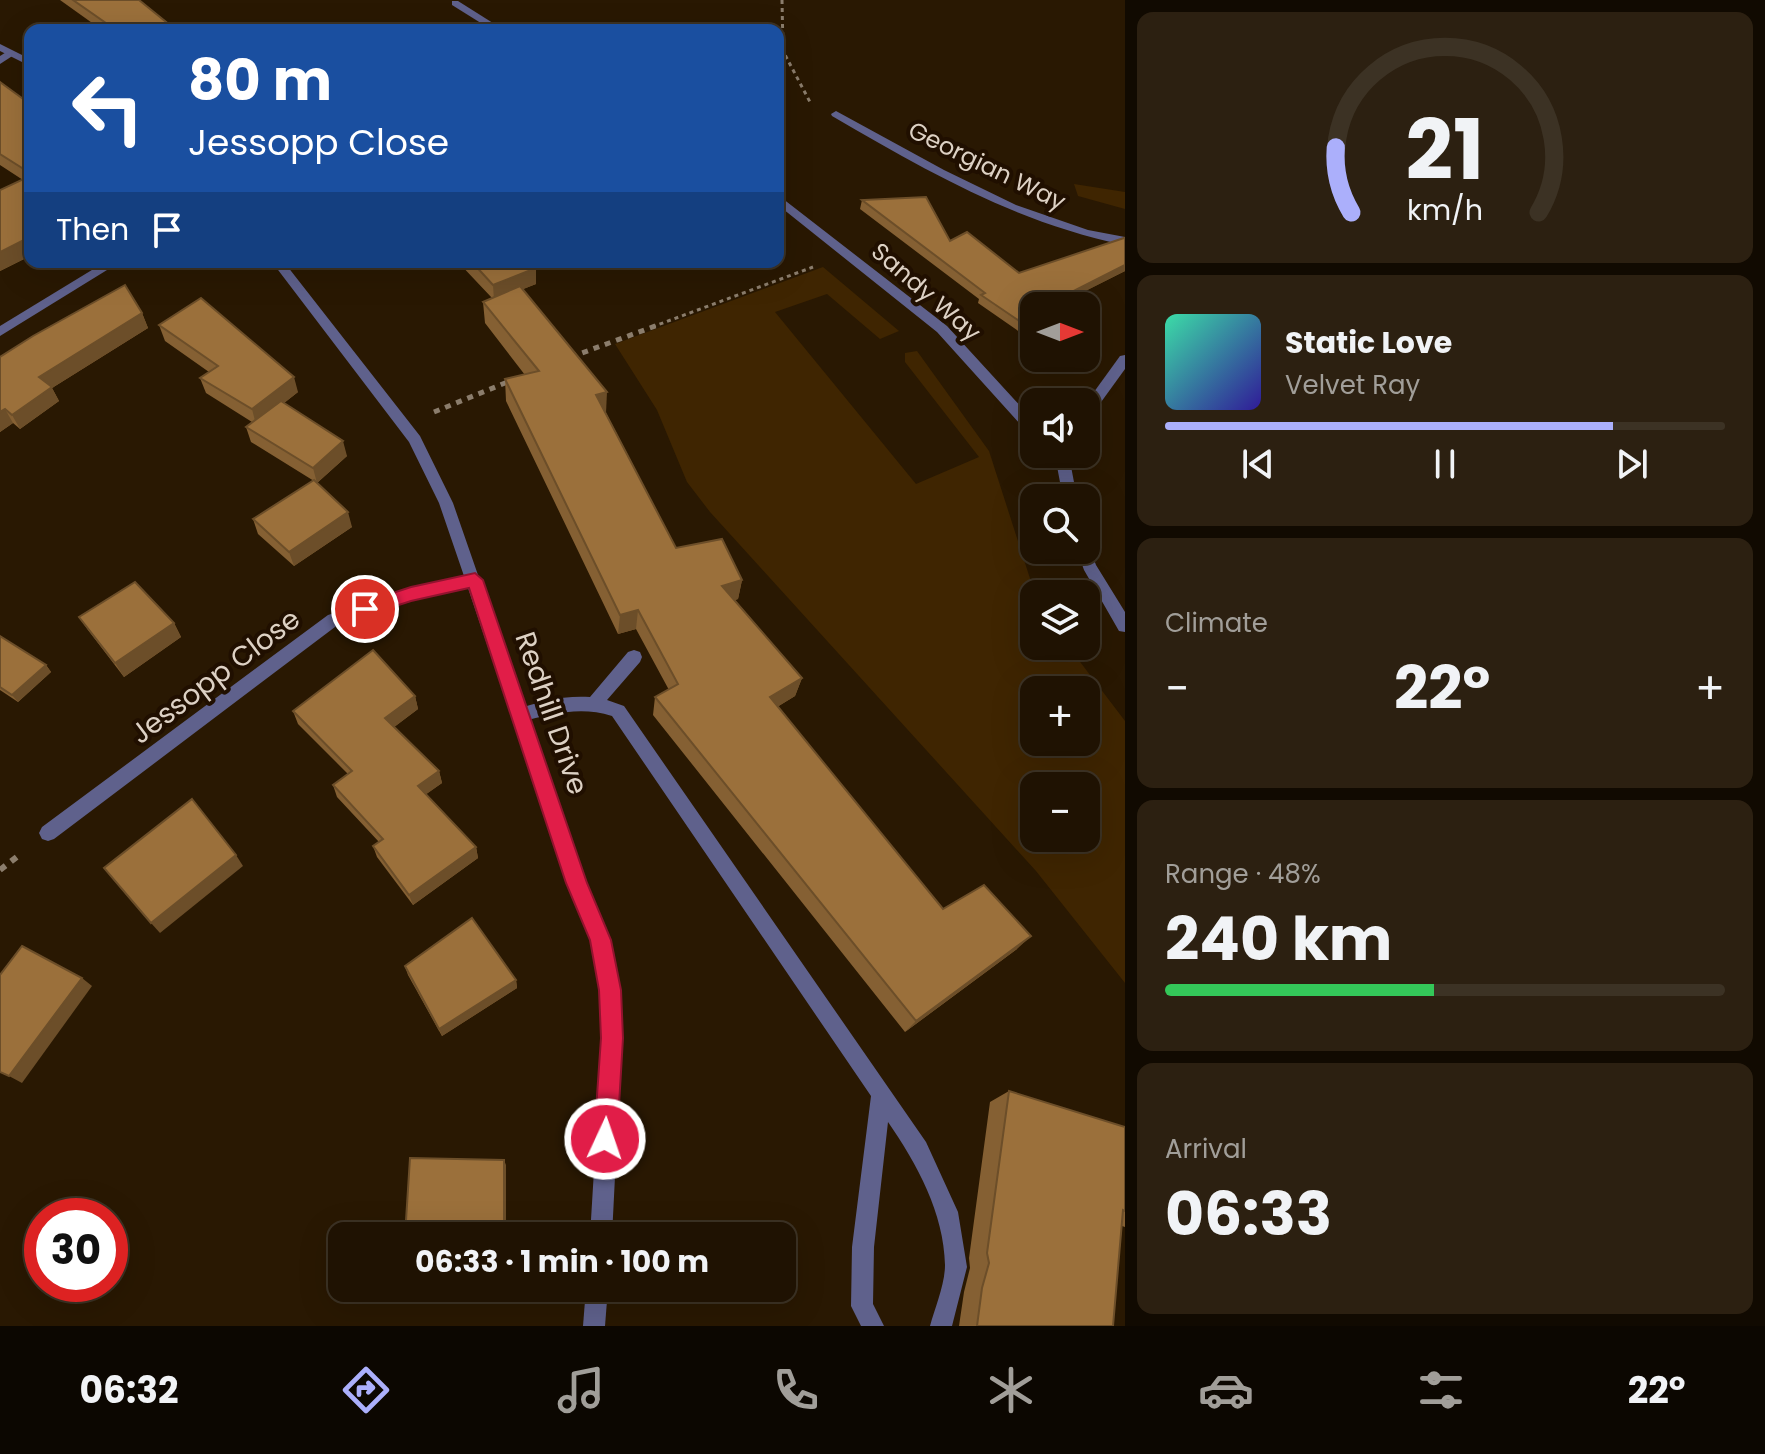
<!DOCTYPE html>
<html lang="en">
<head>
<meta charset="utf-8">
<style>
	body { margin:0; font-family:Poppins,sans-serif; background:#2c2011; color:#f1f3f6; height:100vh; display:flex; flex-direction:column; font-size:30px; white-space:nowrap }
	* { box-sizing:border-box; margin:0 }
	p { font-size:26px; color:#a19e99 }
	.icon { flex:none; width:44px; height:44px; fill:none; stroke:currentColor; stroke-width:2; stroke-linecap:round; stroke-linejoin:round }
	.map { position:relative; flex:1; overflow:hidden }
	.panel { display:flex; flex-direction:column; gap:12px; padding:12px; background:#110a01; width:640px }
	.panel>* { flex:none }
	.guide { position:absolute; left:24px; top:24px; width:760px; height:244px; border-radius:16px; box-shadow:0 8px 32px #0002,0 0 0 2px #3c3224; background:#1a4fa0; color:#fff; overflow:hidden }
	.needle { width:52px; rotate:90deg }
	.buttons { position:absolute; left:1020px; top:292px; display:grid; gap:16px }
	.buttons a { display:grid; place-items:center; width:80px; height:80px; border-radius:16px; background:#1f1202; box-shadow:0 8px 32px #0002,0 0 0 2px #3c3224; font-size:40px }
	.speed { position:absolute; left:24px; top:1198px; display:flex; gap:16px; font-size:40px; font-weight:700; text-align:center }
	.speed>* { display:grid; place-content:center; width:104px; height:104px; border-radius:50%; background:#1f1202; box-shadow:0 8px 32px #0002,0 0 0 2px #3c3224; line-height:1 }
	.speed .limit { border:12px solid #d22; background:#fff; color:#111 }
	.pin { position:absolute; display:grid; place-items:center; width:68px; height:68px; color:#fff; margin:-34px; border:4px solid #fff; border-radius:50%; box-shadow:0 2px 8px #0007 }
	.me { position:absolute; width:88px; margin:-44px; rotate:3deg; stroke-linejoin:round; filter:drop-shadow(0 0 6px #0008) }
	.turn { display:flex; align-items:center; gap:28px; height:168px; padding:0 32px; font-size:36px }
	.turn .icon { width:104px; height:104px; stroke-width:2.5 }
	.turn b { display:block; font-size:56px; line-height:68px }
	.then { display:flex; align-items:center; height:76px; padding:0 32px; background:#0003; gap:16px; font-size:30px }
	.big { font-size:60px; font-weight:700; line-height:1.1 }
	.panel .tile { flex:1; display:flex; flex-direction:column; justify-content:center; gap:12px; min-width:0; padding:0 28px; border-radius:16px; background:#2c2011 }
	.panel .dial { align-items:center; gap:0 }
	.dial svg { height:208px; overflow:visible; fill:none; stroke:#3c3224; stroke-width:7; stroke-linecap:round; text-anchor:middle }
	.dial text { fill:#f1f3f6; stroke:none }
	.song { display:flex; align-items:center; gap:24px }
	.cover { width:96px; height:96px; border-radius:12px; background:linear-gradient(135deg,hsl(160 70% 55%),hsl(250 70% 35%)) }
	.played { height:8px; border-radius:4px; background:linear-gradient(90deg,#abaffb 80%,#3c3224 80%) }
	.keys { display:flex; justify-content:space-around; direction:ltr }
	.heat { display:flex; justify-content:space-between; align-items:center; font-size:44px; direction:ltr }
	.charge { height:12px; border-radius:6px; background:linear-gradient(90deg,#34c759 48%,#3c3224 0) }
	.trip { position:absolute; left:328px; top:1222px; width:468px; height:80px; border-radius:16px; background:#1f1202; box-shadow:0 8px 32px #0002,0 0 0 2px #3c3224; font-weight:700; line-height:80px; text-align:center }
	.menu { display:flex; height:128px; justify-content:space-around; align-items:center; background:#0c0701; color:#a19e99 }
	.menu .icon { width:56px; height:56px }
	.menu .current { color:#abaffb }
	.menu b { font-size:36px; color:#f1f3f6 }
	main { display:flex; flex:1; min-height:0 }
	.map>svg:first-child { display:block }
	.green { fill:#3f2501; fill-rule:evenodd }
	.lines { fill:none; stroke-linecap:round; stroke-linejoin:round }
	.path-far2 { stroke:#8b7d6c; stroke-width:3; stroke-dasharray:4 4; stroke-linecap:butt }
	.path-far1 { stroke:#8b7d6c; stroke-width:5; stroke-dasharray:6 6; stroke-linecap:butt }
	.path { stroke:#8b7d6c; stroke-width:6; stroke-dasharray:7 7; stroke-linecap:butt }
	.service { fill:#5f618c; fill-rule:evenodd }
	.minor { fill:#5f618c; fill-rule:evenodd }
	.wall { fill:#856033 }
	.shaded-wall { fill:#6c4e29 }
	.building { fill:#9b703b; stroke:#6c4e29; stroke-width:2 }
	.route { fill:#e11d48; stroke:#92132f; stroke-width:2 }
	.labels { text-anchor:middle; stroke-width:8; stroke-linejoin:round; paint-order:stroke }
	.far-street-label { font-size:24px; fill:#ddd1c4; stroke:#200f00 }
	.street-label { font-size:28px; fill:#ddd1c4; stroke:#200f00 }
</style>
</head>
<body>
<main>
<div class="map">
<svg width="1125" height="1326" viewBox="0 0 1125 1326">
	<rect width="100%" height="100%" fill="#291802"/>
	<g class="green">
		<polygon points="1074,184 1125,192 1125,209 1078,196"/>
		<path d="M823,267L899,331L880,339L827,294L775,312L916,484L979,457L905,362V353L917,351L989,451L1035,594L1034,646H1068L1125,721V983L1036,871L710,512L687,482L657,410L615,344ZM1034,690H1086V742H1034ZM1034,786H1086V838H1034Z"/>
	</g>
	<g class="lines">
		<g class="path-far2">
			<polyline points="782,0 783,51 810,102"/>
			<polyline points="652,327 813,267"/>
		</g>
		<g class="path-far1">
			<polyline points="571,357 658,325"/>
			<polyline points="434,412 510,381"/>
		</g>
		<polyline class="path" points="0,870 22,853"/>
		<g class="service">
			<polygon points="8,51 17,53 0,64 0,56"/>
			<path d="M634,650L640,652L642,657L640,662L607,700L624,706L926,1142L958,1212L967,1267L952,1326H930C935,1308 945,1284 945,1265C944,1213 917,1164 888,1122L874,1247L873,1304L884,1326H861L851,1306L852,1247L871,1096L612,716C580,706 552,714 520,722L514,720L512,715L514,710C538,702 564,695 590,697L628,652Z"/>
		</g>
		<g class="minor">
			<polygon points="452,1 458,1 504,30 492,30 452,5"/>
			<polygon points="0,44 30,59 30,66 0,51"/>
			<path d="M836,111L944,170L1016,205L1088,230L1125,237V245C1014,222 929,172 832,116L831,114Z"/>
			<polygon points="778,195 947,326 1034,421 1034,435 1029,434 937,332 778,205"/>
			<polygon points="105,262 120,262 0,336 0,326"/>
			<polygon points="272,262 284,262 420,436 453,503 478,575 483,580 481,583 586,883 609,940 620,990 622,1038 612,1236 590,1236 602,1038 600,990 591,940 568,883 468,588 411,600 339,624 54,839 48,841 42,839 39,833 42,827 328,615 411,588 464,576 439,503 409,442"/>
			<polygon points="1125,355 1125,369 1091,416 1086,418 1086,403 1120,356"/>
			<polygon points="1058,454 1072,454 1070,461 1077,498 1063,498 1056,461"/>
			<polygon points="1086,545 1089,546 1096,565 1125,612 1125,632 1119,631 1084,570 1077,550 1086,550"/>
			<polygon points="586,1288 608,1288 605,1326 583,1326"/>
		</g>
	</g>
	<g class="wall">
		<polygon points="60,0 139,0 177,30 102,30"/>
		<polygon points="0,82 30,104 30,256 0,271 0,190 23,180 0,165"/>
		<polygon points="862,200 1019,273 1125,239 1125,271 1059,304 1034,306 1034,342 978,303 979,299 860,209"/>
		<polygon points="458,262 531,262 536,268 536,284 523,289 606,413 676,548 742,580 738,599 735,600 802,678 795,696 777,707 943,909 1017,949 905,1032 653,715 655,697 669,690 636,629 618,634 506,401 505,379 525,375 485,323 483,302 492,298"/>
		<polygon points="142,313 148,328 52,388 59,401 20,429 13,423 0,432 0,357"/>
		<polygon points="159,325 298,392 284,403 347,456 317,483 352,527 294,566 258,534 253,519 314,481 251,442 246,427 252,422 206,393 200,378 209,372 165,341"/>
		<polygon points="79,617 174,623 181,637 124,677 88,630"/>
		<polygon points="0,636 46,665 51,672 18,702 0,690"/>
		<polygon points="415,696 418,709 394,727 439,771 442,783 426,794 476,847 478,858 413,905 377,857 373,846 379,842 337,797 333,785 348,774 298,724 293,711"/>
		<polygon points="405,966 516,980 517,988 442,1036 408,975"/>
		<polygon points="1009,1091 1125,1127 1125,1227 1122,1226 1113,1326 959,1326 964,1292 970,1268 969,1258 990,1102"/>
	</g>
	<g class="shaded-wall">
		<polygon points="30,237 30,256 0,271 0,252"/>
		<polygon points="1125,265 1125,271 1056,306 1054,301"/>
		<polygon points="536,268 536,284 494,301 493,285"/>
		<polygon points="142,313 148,328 52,388 59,401 20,429 12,415 39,377"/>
		<polygon points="294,377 298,392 256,425 252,409"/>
		<polygon points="607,392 606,413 596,395"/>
		<polygon points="5,409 13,423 0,432 0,412"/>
		<polygon points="343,441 347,456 317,483 313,468"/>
		<polygon points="348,512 352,527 294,566 289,552"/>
		<polygon points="742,580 738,599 718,605 722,586"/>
		<polygon points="638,610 636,629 618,634 620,615"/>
		<polygon points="174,623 181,637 124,677 115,663"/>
		<polygon points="46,665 51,672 18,702 12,695"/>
		<polygon points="802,678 795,696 764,715 770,697"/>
		<polygon points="415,696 418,709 389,731 385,718"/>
		<polygon points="439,771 442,783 421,798 418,786"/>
		<polygon points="476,847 478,858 413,905 409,895"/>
		<polygon points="236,855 243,866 160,933 151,923"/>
		<polygon points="1031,936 1017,949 905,1032 916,1021"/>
		<polygon points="82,978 92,986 22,1083 9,1076"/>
		<polygon points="516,980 517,988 442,1036 439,1029"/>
		<polygon points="504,1160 506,1165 506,1236 504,1236"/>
	</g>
	<g class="building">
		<polygon points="73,0 139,0 176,30 116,30"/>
		<polygon points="0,82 30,104 30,173 0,154"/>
		<polygon points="30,176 30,237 0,252 0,190"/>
		<polygon points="926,197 950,241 967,232 1019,273 1124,238 1125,239 1125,265 1054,301 1061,306 1034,306 1034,331 981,295 985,293 862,200"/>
		<polygon points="472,262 531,262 536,268 493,285"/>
		<polygon points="125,285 142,313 39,377 52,387 12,415 5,409 0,412 0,357 33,336"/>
		<polygon points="520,286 607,392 596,395 676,548 722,539 742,580 722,586 802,678 770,697 943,909 984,885 1031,936 916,1021 655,697 678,684 638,610 620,615 505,379 539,371 483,302"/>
		<polygon points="201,298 294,377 252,409 200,378 218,366 159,325"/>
		<polygon points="281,401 343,441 313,468 246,427"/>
		<polygon points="314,480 348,512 289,552 253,519"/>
		<polygon points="135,582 174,623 115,663 79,617"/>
		<polygon points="0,636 46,665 12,695 0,687"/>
		<polygon points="373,650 415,696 385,718 439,771 418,786 476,847 409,895 373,846 383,839 333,785 352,771 293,711"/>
		<polygon points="192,799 236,855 151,923 104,868"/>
		<polygon points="472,918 516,980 439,1029 405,966"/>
		<polygon points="22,946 82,978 9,1076 0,1072 0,975"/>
		<polygon points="1009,1091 1125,1127 1125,1211 1123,1210 1113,1326 977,1326 982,1288 989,1263 987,1253"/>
		<polygon points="410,1158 504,1160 504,1236 405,1236"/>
	</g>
	<polygon class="route" points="475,573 483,580 587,883 611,940 621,990 623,1038 617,1139 614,1147 605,1151 597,1147 594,1139 601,1038 599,990 590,940 566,883 469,588 411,601 365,616 356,609 359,604 411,587"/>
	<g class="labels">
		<g class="far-street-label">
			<text transform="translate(987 166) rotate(26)" y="8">Georgian Way</text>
			<text transform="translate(926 292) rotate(41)" y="8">Sandy Way</text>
		</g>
		<g class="street-label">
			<text transform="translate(215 676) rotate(-37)" y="10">Jessopp Close</text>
			<text transform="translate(552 713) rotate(71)" y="10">Redhill Drive</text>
		</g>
	</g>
</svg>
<div class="buttons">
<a><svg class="needle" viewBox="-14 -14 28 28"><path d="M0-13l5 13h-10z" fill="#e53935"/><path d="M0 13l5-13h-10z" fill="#a19e99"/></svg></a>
<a><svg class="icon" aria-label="sound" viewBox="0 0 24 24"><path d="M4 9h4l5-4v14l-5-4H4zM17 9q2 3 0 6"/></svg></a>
<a><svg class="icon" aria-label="search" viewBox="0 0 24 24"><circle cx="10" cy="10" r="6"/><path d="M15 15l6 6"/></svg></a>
<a><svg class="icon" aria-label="layers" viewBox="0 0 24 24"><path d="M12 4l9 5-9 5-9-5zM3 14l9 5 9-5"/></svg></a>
<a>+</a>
<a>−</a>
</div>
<div class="speed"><div class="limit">30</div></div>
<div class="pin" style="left:365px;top:609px;background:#d93025"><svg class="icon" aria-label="arrive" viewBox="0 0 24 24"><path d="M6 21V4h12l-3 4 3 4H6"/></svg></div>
<svg class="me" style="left:605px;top:1139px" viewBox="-20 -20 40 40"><circle r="17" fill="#e11d48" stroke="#fff" stroke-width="3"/><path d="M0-11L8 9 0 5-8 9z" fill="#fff"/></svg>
<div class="trip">06:33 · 1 min · 100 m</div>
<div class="guide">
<div class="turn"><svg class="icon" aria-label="left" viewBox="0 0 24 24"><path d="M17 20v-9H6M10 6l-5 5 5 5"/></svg><div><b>80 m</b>Jessopp Close</div></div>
<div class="then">Then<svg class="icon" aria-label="arrive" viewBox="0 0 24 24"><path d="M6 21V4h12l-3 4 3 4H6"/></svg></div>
</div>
</div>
<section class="panel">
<div class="tile dial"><svg viewBox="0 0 100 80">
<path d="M14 69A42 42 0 1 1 86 69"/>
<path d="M14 69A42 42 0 0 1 8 44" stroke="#abaffb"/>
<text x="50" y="56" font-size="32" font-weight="700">21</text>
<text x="50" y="72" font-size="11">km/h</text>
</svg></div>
<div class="tile">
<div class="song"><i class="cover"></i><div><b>Static Love</b><p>Velvet Ray</p></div></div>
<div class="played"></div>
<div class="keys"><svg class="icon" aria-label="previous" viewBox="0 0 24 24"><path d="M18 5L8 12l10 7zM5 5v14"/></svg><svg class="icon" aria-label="pause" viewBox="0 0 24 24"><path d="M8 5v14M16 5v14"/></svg><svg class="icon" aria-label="next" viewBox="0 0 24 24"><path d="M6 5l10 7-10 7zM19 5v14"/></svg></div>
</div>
<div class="tile"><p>Climate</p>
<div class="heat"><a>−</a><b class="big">22°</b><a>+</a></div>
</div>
<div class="tile"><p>Range · 48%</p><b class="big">240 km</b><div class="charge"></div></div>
<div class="tile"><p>Arrival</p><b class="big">06:33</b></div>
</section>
</main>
<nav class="menu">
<b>06:32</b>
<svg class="icon current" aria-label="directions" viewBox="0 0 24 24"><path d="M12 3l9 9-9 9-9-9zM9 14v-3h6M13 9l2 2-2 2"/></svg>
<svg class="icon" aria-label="music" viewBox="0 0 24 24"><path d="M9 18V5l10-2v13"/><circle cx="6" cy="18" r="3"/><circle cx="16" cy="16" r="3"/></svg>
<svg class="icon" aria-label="phone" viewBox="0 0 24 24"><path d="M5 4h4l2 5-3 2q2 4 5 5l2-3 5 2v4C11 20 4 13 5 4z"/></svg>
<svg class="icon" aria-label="climate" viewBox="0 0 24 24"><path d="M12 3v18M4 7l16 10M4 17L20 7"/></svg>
<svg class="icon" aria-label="car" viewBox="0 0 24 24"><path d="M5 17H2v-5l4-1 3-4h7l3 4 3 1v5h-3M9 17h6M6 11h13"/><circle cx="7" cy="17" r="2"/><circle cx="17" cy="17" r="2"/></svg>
<svg class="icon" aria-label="filters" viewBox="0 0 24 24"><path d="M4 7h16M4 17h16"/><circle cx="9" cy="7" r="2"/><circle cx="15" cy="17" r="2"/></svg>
<b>22°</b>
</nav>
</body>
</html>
